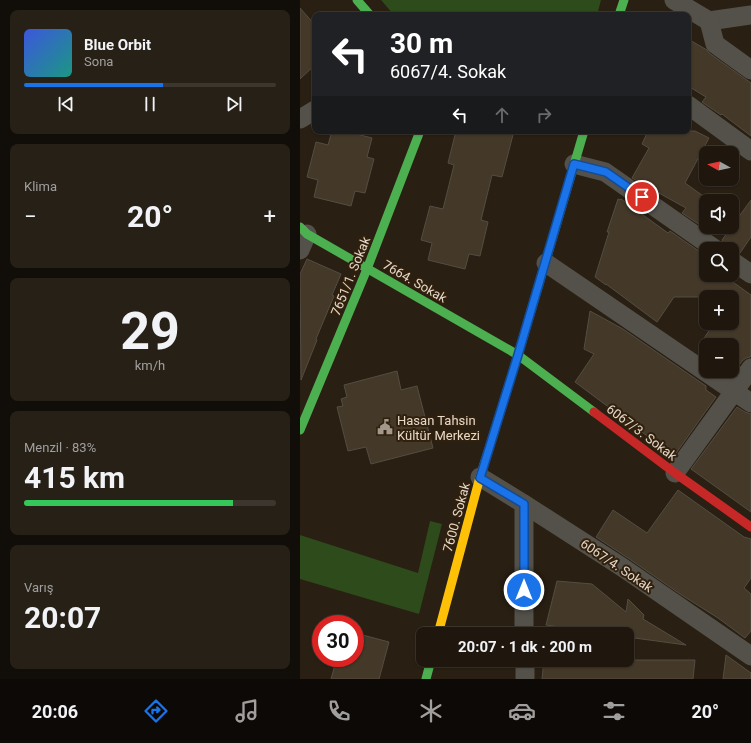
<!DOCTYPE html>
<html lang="tr">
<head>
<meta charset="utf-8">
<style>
	body { margin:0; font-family:Roboto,sans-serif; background:#272017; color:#f1f3f6; height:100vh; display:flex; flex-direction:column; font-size:15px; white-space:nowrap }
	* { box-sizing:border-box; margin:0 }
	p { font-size:13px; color:#a19f9e }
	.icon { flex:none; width:22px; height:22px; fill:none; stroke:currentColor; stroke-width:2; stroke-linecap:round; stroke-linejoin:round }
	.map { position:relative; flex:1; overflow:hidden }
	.side { display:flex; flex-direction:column; gap:10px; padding:10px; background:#110d08; width:300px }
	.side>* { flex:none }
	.guide { position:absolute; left:12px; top:12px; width:379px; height:122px; border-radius:8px; box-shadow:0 1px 3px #0004,0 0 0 1px #3c362e; background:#202124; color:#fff; overflow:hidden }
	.needle { width:26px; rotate:278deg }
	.fabs { position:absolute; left:399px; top:146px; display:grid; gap:8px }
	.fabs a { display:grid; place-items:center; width:40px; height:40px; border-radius:8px; background:#1f170e; box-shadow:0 1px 3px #0004,0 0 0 1px #3c362e; font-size:20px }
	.speed { position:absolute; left:12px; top:615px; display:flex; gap:8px; font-size:20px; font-weight:700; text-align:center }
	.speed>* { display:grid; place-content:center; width:52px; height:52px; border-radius:50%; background:#1f170e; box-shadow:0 1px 3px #0004,0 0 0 1px #3c362e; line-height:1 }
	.speed .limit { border:6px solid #d22; background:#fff; color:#111 }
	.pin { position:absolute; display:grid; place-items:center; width:34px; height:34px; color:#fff; margin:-17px; border:2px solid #fff; border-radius:50%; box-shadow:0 1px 4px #0007 }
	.me { position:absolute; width:44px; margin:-22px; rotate:0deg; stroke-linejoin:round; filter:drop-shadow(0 0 3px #0008) }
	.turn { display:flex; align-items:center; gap:14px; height:84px; padding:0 12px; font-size:18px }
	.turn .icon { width:52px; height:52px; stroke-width:2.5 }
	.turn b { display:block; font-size:28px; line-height:34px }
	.lanes { display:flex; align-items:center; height:38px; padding:0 12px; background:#0003; justify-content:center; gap:20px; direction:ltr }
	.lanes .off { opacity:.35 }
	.big { font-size:30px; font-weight:700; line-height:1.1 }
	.side .tile { flex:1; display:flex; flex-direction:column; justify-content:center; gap:6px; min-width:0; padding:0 14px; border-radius:8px; background:#272017 }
	.side .dial { align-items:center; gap:0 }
	.dial b { font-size:52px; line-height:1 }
	.song { display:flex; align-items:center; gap:12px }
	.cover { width:48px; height:48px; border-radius:6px; background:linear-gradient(135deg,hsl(230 70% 55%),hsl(170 70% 35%)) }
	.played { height:4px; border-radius:2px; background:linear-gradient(90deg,#1a73e8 55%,#3c362e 55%) }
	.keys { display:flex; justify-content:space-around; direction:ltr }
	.heat { display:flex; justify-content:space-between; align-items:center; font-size:22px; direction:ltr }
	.charge { height:6px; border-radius:3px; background:linear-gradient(90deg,#34c759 83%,#3c362e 0) }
	.trip { position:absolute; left:116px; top:627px; width:218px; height:40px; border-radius:8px; background:#1f170e; box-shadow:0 1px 3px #0004,0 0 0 1px #3c362e; font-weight:700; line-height:40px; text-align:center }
	.tabs { display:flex; height:64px; justify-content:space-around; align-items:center; background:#0c0906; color:#a19f9e }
	.tabs .icon { width:28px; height:28px }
	.tabs .on { color:#1a73e8 }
	.tabs b { font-size:18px; color:#f1f3f6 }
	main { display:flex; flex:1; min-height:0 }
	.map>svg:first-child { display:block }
	.green { fill:#2e4b1c }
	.building { fill:#443828; stroke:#544d43 }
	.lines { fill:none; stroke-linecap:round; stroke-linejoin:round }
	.street { stroke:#53514a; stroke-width:19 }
	.fast { stroke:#4caf50; stroke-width:9 }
	.slow { stroke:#ffc107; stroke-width:9 }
	.jam { stroke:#c62828; stroke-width:9 }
	.route-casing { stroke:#114b97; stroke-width:10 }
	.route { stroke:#1a73e8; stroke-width:7 }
	.labels { text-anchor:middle; stroke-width:4; stroke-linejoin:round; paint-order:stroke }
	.street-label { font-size:13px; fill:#e5d9cd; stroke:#31200b }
	.poi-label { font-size:13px; fill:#e5d9cd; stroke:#31200b; text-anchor:start }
</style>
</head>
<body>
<main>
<section class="side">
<div class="tile">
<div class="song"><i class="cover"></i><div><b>Blue Orbit</b><p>Sona</p></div></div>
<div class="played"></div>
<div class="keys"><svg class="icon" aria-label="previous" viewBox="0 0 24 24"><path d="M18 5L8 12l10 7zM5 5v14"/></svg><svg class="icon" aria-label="pause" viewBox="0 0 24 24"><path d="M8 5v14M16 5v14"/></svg><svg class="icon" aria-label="next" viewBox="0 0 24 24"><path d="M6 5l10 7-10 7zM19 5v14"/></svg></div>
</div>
<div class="tile"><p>Klima</p>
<div class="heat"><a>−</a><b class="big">20°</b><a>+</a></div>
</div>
<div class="tile dial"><b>29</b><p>km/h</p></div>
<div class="tile"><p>Menzil · 83%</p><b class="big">415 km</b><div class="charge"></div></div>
<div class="tile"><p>Varış</p><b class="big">20:07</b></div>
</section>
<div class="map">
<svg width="451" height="679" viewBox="0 0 451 679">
	<rect width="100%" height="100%" fill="#291f13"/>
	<g class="green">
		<polygon points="81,0 301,0 297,15 94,15"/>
		<polygon points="130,521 142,524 119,614 0,579 0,535 118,573"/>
	</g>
	<g class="building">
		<polygon points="0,8 15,25 15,65 0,79"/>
		<polygon points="388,39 407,50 409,53 451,83 451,136 422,114 421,115 402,102 406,97 388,86"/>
		<polygon points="32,131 45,131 72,138 67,157 74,159 65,193 55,191 51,206 14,197 18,180 7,177 16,142 28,145"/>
		<polygon points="156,131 214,131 202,177 192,175 181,220 188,222 180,256 169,254 165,269 128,260 132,243 121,240 130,206 143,209 154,165 148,163"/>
		<polygon points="348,131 395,131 409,138 385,183 406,198 406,229 382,213 386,208 339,182 332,178 349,148 342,144"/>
		<polygon points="318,199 320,200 321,199 368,233 370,231 406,256 406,275 423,275 451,295 451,356 450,357 446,358 442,361 435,371 432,369 432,345 406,345 406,351 399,346 414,323 432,323 432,297 406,297 406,302 400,297 374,297 357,322 306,284 306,285 295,277 309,232 307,232"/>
		<polygon points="451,200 451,237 440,253 432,250 432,249 426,249 425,244 422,240"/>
		<polygon points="7,259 41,274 32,295 34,296 16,339 17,340 1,380 0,274"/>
		<polygon points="290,311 323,329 406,386 406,390 416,397 374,456 275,382 294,354 284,349"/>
		<polygon points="97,371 101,390 117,386 133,448 71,464 66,447 48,451 37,407 43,406 41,399 47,397 44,385"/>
		<polygon points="437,407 445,412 451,414 451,512 391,469"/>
		<polygon points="378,490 444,537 451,539 451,578 444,588 451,594 451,631 445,638 418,618 380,594 328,558 296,537 313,510 347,533"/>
		<polygon points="257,581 292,584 326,612 328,599 344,615 343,619 386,645 327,637 327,634 309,634 246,625"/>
		<polygon points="55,633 89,642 79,679 31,679 37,658 55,658"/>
		<polygon points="426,655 451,673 451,679 423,679"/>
		<polygon points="244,660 395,660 393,679 242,679"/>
	</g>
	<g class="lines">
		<g class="street">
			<polyline points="374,0 409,21 451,15"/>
			<polyline points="409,21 415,44 451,70"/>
			<polyline points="388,105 451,151"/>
			<polyline points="0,119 15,110"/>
			<polyline points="274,164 305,172 415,249"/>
			<polyline points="0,250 7,234"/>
			<polyline points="432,261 451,274"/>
			<polyline points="246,263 451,403"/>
			<polyline points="375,473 451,368"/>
			<polyline points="180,477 224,504 322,567 451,656"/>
			<polyline points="224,504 224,634"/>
			<polyline points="225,660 225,679"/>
		</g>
		<g class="fast">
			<polyline points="57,0 70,15"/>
			<polyline points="319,15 324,0"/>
			<polyline points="0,227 7,234 218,355 294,412"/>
			<polyline points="0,430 67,269 120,131"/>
			<polyline points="188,452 218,355 284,131"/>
			<polyline points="126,679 131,660"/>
		</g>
		<polyline class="slow" points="138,634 180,477 188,452"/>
		<polyline class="jam" points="294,412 375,473 451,527"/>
	</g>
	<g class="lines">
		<defs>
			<polyline id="route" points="224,590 224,504 180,478 218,355 274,164 306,172 342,197"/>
		</defs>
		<use href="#route" class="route-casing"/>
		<use href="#route" class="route"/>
	</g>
	<defs>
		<symbol id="civic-bare" viewBox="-9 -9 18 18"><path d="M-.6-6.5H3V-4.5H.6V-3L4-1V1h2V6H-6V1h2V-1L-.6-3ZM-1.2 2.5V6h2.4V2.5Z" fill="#a3988c" stroke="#31200b" stroke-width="2.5" paint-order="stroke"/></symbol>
	</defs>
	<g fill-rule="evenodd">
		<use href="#civic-bare" x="74" y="416" width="22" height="22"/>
	</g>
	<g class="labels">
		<g class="street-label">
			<text transform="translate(50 276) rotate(-68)" y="5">7651/1. Sokak</text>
			<text transform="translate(115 281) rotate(30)" y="5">7664. Sokak</text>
			<text transform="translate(342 432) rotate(37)" y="5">6067/3. Sokak</text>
			<text transform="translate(156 517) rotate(-75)" y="5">7600. Sokak</text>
			<text transform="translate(317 565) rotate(34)" y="5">6067/4. Sokak</text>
		</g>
		<g class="poi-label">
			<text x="97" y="425">Hasan Tahsin<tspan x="97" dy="15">Kültür Merkezi</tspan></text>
		</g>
	</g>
</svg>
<div class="fabs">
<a><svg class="needle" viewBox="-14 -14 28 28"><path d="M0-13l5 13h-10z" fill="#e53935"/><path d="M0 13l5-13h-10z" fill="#a19f9e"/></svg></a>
<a><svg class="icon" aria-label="sound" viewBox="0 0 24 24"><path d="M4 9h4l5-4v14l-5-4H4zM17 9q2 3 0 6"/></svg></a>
<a><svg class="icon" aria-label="search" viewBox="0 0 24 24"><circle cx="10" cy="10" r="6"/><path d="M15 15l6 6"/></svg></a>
<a>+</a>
<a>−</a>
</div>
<div class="speed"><div class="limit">30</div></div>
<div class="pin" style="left:342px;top:197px;background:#d93025"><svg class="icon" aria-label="arrive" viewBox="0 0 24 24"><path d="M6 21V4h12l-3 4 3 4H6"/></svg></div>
<svg class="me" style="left:224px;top:590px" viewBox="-20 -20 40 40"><circle r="17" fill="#1a73e8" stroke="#fff" stroke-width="3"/><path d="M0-11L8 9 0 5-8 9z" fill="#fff"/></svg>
<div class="trip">20:07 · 1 dk · 200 m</div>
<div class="guide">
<div class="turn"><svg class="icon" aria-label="left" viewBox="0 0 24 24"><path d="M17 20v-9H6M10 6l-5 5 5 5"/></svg><div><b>30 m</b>6067/4. Sokak</div></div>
<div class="lanes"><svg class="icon" aria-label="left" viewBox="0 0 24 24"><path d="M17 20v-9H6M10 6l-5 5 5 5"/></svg><svg class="icon off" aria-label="ahead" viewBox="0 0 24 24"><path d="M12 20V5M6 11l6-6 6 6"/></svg><svg class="icon off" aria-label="right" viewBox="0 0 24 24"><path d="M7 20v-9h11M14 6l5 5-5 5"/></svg></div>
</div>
</div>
</main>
<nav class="tabs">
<b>20:06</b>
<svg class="icon on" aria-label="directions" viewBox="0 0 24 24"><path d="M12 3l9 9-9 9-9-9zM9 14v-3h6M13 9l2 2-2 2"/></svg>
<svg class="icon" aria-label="music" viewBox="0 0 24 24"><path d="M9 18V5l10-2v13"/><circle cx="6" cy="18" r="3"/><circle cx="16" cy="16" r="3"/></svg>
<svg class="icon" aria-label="phone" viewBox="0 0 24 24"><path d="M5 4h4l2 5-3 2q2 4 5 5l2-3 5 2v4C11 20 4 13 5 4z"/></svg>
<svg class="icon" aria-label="climate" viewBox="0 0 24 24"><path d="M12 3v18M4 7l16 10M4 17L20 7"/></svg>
<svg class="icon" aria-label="car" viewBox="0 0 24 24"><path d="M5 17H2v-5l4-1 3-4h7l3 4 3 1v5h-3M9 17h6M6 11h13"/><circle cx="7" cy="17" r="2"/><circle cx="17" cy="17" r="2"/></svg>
<svg class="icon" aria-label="filters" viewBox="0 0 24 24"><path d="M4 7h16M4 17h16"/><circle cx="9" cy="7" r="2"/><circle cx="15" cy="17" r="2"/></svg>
<b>20°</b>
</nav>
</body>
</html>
